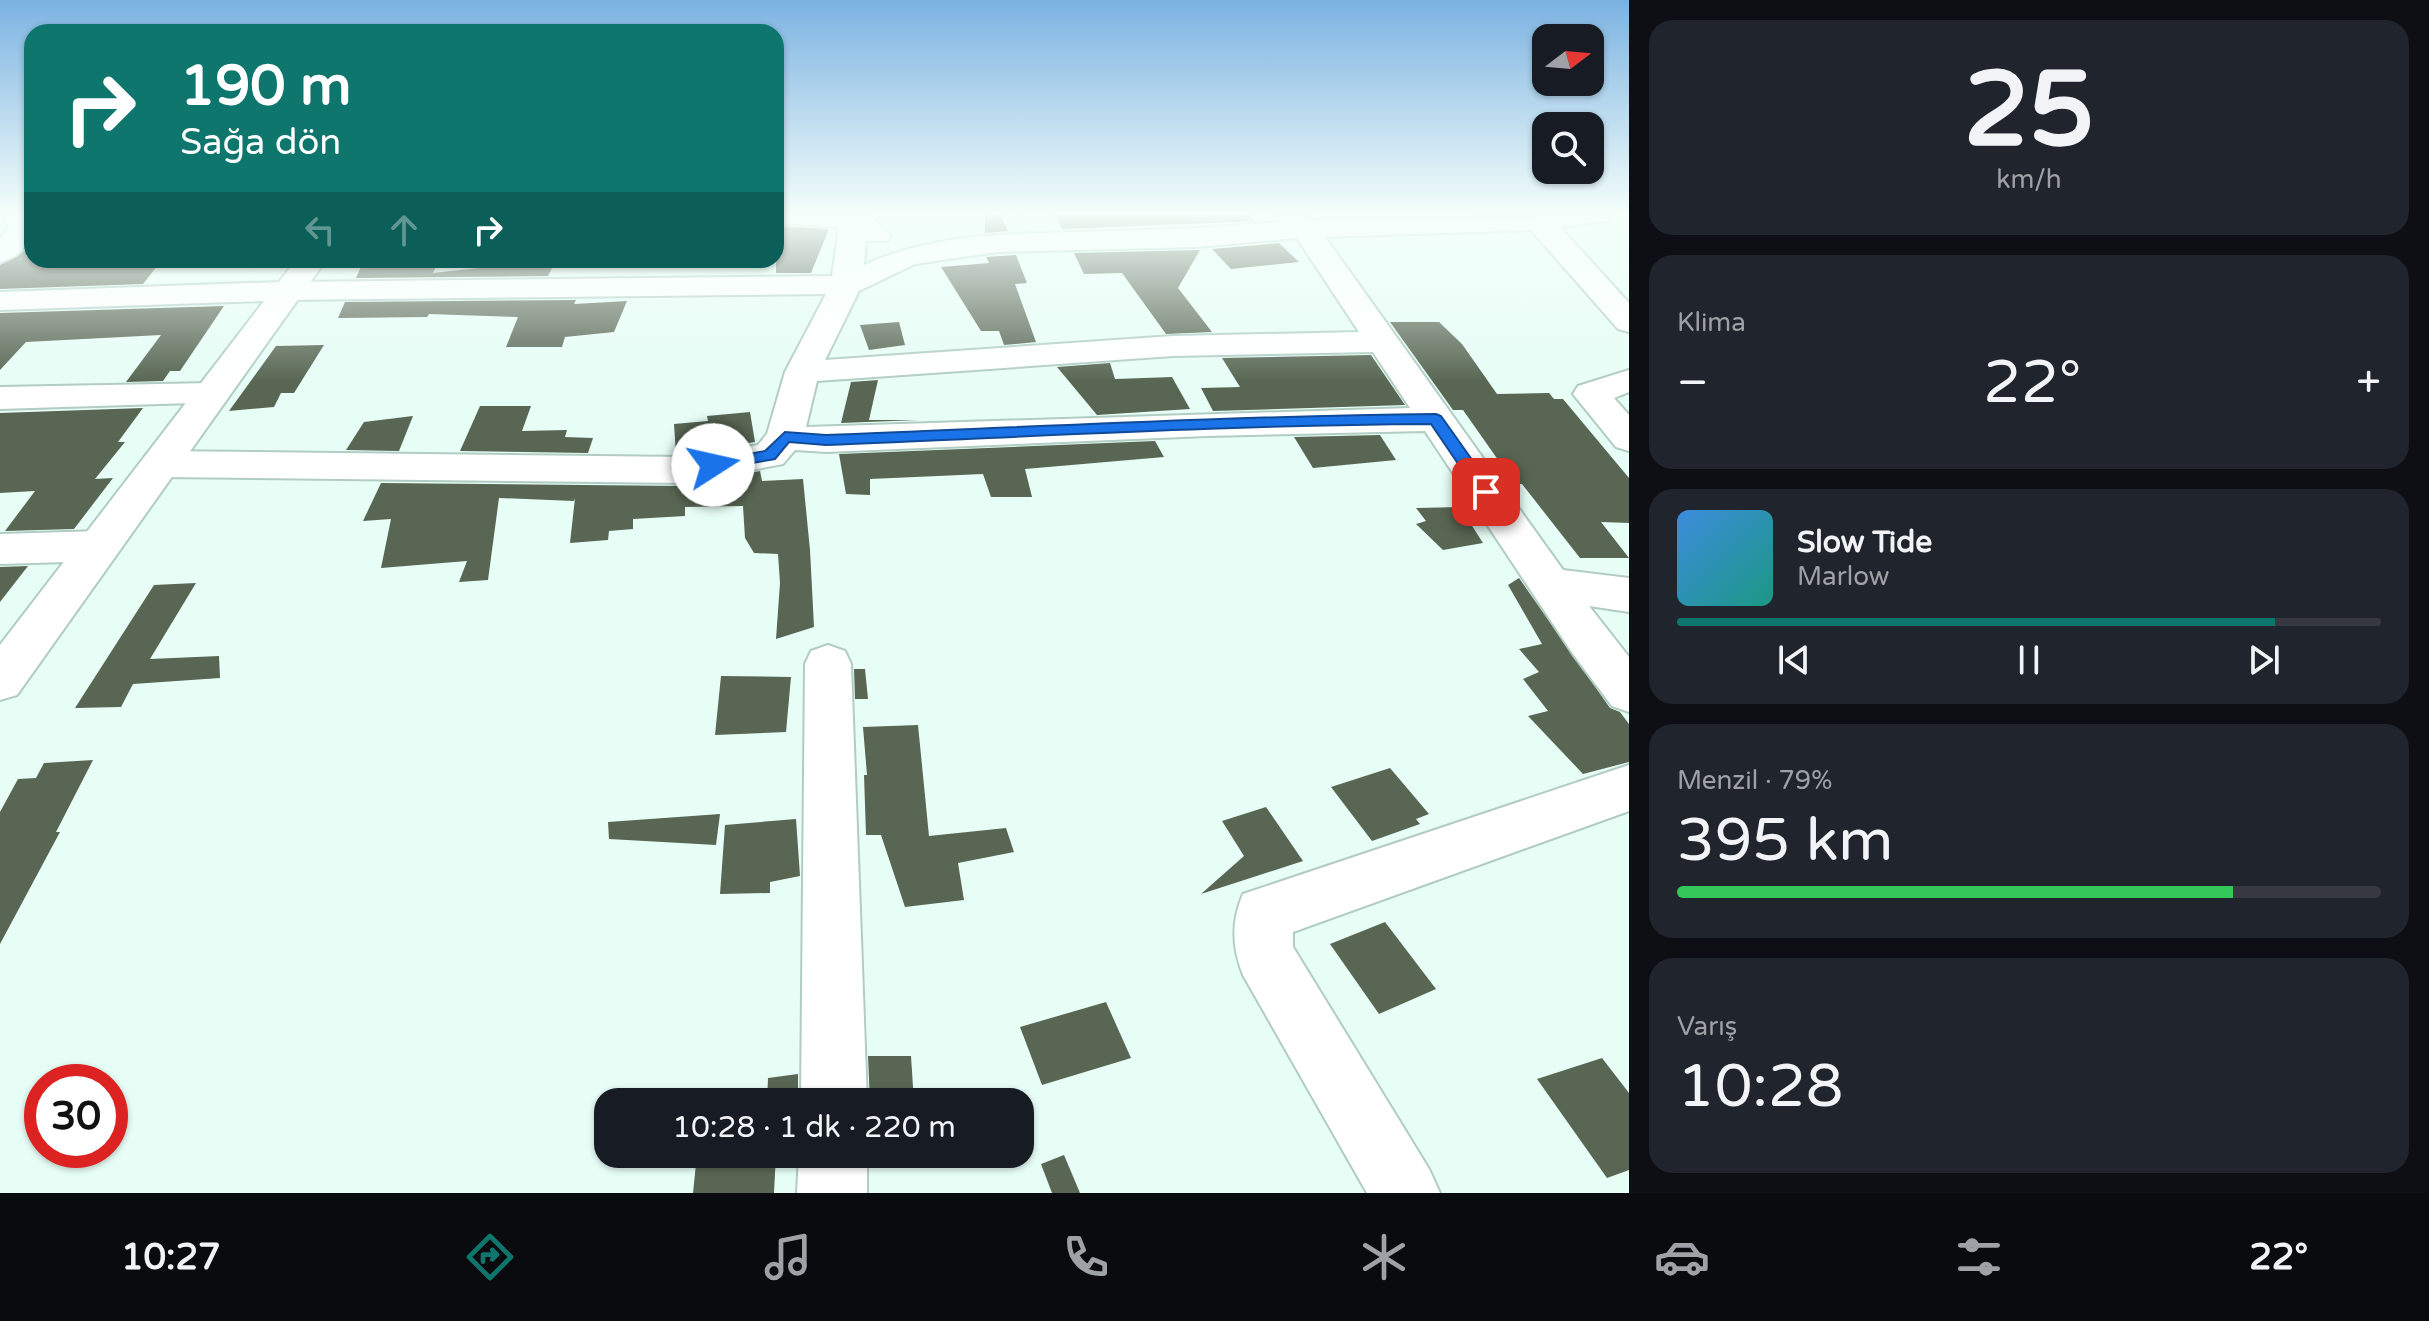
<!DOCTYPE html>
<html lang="tr">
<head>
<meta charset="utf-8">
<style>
	body { margin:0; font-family:"Varela Round",sans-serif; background:#20242c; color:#f1f3f6; height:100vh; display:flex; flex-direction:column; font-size:30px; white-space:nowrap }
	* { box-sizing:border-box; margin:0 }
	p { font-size:26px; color:#9ea1a6 }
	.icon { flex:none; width:44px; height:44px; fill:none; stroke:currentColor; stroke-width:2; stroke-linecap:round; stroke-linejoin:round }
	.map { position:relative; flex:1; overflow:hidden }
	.details { display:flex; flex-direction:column; gap:20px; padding:20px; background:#0d0f14; width:800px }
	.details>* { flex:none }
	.top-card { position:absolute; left:24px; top:24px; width:760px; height:244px; border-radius:24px; box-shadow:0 2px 6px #0004; background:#0f766e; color:#fff; overflow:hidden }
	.needle { width:52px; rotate:74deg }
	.fabs { position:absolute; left:1532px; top:24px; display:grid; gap:16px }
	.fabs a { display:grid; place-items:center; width:72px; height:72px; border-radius:16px; background:#171b24; box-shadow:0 2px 6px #0004; font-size:40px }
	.speed { position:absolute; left:24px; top:1064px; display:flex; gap:16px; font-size:40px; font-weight:700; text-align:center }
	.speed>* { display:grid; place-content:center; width:104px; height:104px; border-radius:50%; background:#171b24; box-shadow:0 2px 6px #0004; line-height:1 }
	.speed .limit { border:12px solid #d22; background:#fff; color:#111 }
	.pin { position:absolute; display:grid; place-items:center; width:68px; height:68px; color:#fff; margin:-34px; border-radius:16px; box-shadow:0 4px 12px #0006 }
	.me { position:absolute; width:88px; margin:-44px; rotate:80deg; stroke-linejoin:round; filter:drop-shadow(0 0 6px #0008) }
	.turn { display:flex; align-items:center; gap:28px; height:168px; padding:0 24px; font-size:36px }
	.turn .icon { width:104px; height:104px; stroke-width:2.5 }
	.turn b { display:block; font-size:56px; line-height:68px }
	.lanes { display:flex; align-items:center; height:76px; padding:0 24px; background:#0003; justify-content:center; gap:40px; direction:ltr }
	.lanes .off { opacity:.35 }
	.big { font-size:60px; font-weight:600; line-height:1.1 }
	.details .widget { flex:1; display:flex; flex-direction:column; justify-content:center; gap:12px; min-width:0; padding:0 28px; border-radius:24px; background:#20242c }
	.details .dial { align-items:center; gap:0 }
	.dial b { font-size:104px; line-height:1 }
	.song { display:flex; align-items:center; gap:24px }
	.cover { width:96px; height:96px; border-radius:12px; background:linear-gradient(135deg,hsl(210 70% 55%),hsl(170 70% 35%)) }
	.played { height:8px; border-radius:4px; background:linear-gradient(90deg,#0f766e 85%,#363941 85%) }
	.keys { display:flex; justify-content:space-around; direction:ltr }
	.heat { display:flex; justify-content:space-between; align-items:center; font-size:44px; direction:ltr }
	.charge { height:12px; border-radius:6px; background:linear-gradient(90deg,#34c759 79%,#363941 0) }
	.trip { position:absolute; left:594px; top:1088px; width:440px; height:80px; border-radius:24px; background:#171b24; box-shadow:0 2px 6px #0004; font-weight:600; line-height:80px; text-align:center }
	.menu { display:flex; height:128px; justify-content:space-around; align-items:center; background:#090b0e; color:#9ea1a6 }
	.menu .icon { width:56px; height:56px }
	.menu .on { color:#0f766e }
	.menu b { font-size:36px; color:#f1f3f6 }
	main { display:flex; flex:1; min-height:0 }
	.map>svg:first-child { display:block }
	.building { fill:#586653 }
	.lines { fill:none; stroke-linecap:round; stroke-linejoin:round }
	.minor-casing { stroke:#b1cdc3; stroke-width:4 }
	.major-casing { stroke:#b1cdc3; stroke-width:4 }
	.minor { fill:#fff; fill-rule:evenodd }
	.major { fill:#fff; fill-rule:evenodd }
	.route { fill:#1a73e8; stroke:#114b97; stroke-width:2 }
</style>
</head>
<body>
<main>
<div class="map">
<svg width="1629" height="1193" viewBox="0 0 1629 1193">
	<rect width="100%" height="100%" fill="#e7fef6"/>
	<g class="building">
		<polygon points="985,215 1001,215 1008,231 985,233"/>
		<polygon points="1055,215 1249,215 1256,221 1062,229"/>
		<polygon points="776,226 829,229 811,273 776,273"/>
		<polygon points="1279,243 1299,262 1231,269 1212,249"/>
		<polygon points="26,250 32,250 32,260 162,260 143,284 0,289 0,265"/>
		<polygon points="1200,250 1178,288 1212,332 1166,334 1122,273 1084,274 1074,253"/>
		<polygon points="1016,255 1027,283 1015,284 1036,342 1004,345 999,331 981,331 941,267 989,263 986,257"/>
		<polygon points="364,260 438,263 433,273 543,261 540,268 552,268 548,276 356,278"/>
		<polygon points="576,300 574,304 627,301 614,332 565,337 562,347 506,347 518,317 429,314 427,317 338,318 345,302"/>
		<polygon points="224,306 180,371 170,371 163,381 126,382 161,335 26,342 0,370 0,313"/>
		<polygon points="899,322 905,345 869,350 860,325"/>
		<polygon points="1390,322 1439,322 1462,344 1497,394 1549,393 1554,399 1563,399 1629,478 1629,523 1601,522 1629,558 1580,558 1522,484 1515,484 1463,410 1453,410"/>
		<polygon points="324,345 294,393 281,393 274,407 229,411 276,346"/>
		<polygon points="1371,355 1405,405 1213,411 1201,388 1240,387 1222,358"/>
		<polygon points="1110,363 1115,379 1172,377 1190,409 1097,415 1057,367"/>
		<polygon points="878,380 869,420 918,420 841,423 851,382"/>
		<polygon points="480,406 531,406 522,431 567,430 565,437 593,438 588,453 460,451"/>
		<polygon points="143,408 118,442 125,442 95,479 113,478 74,529 5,531 35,491 0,493 0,413"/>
		<polygon points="750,412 755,442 676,454 674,424 708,421 707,416"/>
		<polygon points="413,416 399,451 346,450 364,422"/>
		<polygon points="1380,435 1396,460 1313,468 1294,437"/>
		<polygon points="1155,441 1164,457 1025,469 1032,497 991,497 983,474 870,479 870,495 846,494 839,454"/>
		<polygon points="760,471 762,481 803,479 810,550 814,627 776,639 780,583 778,554 754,553 745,538 743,506 685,507 685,516 633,519 633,529 609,531 608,540 570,543 575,498 574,501 499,498 488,580 459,582 467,561 381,568 391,519 363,521 381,483 685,486"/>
		<polygon points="1460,507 1483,543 1443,550 1416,524 1426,521 1416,508"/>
		<polygon points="28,566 0,602 0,567"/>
		<polygon points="1519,578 1610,708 1620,712 1629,724 1629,762 1583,774 1528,716 1548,711 1523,679 1539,672 1519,649 1542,644 1508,585"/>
		<polygon points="196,583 150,659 219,656 220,678 133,684 121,707 75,708 154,585"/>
		<polygon points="854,669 865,669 868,699 855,699"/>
		<polygon points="721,676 791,677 786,732 715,735"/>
		<polygon points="918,725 929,836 1006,828 1014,852 958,863 964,900 905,907 881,835 866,835 864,775 867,775 863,727"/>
		<polygon points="93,760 56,832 60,832 0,944 0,812 18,779 36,778 44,763"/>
		<polygon points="1390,768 1429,814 1416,819 1420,824 1372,841 1331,787"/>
		<polygon points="1266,807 1303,861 1201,894 1244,856 1222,821"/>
		<polygon points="720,814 716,845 609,839 608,822"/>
		<polygon points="796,819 800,876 770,882 770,893 720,894 725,825"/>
		<polygon points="1385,922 1436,989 1379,1014 1330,944"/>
		<polygon points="1106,1002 1131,1058 1042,1085 1020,1027"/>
		<polygon points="868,1056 911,1056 914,1102 870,1102"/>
		<polygon points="1602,1058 1629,1093 1629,1170 1607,1178 1537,1079"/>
		<polygon points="798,1074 798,1102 767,1102 768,1078"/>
		<polygon points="697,1154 776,1154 774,1193 693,1193"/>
		<polygon points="1064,1155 1080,1193 1052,1193 1041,1164"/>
	</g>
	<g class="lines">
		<defs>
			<g id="minor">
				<path d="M8,215H32C32,239 26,255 0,262V239L9,227L4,220Z"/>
				<path d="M776,215H869L891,235L887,241H866L864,265C940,230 1027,234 1110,231C1167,230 1224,227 1281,222L1275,215H1305L1312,220L1611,215L1607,221L1560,227L1629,303V332L1618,329L1531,230L1325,237L1563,570L1629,578V612L1589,606L1629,657V712L1612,706L1573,654L1425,431L1207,436L826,452L795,450L783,464L685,483L161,477L147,473L142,464L147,455L161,451L685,457L758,445L767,434L785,372L826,294L288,300L277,298L272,291L277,284L288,282L832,276L839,227L776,223ZM1297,238L1359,332L1173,336L825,360L859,291L915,264L997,252L1196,247ZM1373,352L1410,408L806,427L817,381L1173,356Z"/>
				<polygon points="1629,370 1629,392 1614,398 1629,415 1629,451 1616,447 1573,394 1578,386"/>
				<polygon points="212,383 225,386 230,394 225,402 0,409 0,387"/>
				<polygon points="100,531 115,535 121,546 115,557 100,561 0,564 0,534"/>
				<polygon points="828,645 845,651 851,664 867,1102 801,1102 805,664 811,651"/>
				<path d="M1629,765V811L1293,932V947L1429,1169L1440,1193H1367L1243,975C1232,947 1231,922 1243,894Z"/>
				<polygon points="799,1154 867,1154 867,1193 797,1193"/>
			</g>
			<polygon id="major" points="296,260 326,260 17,695 0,700 0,645 264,301 0,310 0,292 279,282"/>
		</defs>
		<use href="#minor" class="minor-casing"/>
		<use href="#major" class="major-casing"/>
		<use href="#minor" class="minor"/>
		<use href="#major" class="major"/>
	</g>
	<linearGradient id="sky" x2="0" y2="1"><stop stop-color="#7bb2e1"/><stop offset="0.56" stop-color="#f4fffb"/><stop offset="1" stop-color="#f4fffb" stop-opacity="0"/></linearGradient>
	<rect width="1629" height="382" fill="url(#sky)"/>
	<path class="route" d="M1436,414L1441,416L1492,488V496H1480L1431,424C1229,425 1028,437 826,445L789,442L775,459L713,470L705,465L713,460L765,451L785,432L826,435C1029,427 1232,416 1436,414Z"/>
</svg>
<div class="fabs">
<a><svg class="needle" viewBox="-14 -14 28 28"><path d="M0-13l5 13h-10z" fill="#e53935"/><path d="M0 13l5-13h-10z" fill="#9ea1a6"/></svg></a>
<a><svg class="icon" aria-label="search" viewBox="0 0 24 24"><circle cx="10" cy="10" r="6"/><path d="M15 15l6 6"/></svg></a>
</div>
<div class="speed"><div class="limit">30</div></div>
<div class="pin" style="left:1486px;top:492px;background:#d93025"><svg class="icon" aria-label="arrive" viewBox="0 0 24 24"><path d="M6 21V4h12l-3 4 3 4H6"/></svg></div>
<svg class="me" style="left:713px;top:465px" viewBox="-20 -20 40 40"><circle r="19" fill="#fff"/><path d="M0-13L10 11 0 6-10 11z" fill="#1a73e8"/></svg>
<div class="trip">10:28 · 1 dk · 220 m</div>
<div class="top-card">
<div class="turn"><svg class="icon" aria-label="right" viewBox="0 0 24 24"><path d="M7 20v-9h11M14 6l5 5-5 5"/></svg><div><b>190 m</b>Sağa dön</div></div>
<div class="lanes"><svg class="icon off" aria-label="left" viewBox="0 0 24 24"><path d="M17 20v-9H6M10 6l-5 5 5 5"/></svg><svg class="icon off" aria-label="ahead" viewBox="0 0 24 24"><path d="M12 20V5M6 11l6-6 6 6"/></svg><svg class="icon" aria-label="right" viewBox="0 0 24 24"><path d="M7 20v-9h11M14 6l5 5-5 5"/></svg></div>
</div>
</div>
<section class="details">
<div class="widget dial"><b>25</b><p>km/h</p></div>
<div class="widget"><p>Klima</p>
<div class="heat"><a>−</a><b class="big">22°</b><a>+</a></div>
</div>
<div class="widget">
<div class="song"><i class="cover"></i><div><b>Slow Tide</b><p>Marlow</p></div></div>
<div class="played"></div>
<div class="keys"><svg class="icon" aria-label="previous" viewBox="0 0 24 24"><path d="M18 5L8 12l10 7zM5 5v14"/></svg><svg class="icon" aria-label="pause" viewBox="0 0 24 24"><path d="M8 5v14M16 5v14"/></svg><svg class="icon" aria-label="next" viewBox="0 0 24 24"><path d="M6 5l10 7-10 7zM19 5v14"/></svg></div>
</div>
<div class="widget"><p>Menzil · 79%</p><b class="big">395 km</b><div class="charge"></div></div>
<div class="widget"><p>Varış</p><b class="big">10:28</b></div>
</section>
</main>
<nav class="menu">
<b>10:27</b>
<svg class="icon on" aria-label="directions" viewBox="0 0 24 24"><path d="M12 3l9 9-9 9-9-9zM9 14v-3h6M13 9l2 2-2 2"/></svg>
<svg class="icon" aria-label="music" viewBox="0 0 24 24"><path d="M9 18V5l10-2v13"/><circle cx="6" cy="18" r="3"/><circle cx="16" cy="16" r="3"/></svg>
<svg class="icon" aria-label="phone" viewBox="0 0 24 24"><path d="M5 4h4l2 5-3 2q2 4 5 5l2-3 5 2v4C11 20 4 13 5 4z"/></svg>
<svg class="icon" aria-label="climate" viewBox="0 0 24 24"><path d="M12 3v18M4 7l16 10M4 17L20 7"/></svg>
<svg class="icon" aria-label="car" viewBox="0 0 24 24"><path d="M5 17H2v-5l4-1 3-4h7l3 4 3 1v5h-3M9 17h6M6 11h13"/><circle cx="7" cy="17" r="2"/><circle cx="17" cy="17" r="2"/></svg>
<svg class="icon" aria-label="filters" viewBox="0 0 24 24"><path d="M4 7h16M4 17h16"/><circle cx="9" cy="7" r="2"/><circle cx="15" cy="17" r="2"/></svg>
<b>22°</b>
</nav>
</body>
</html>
